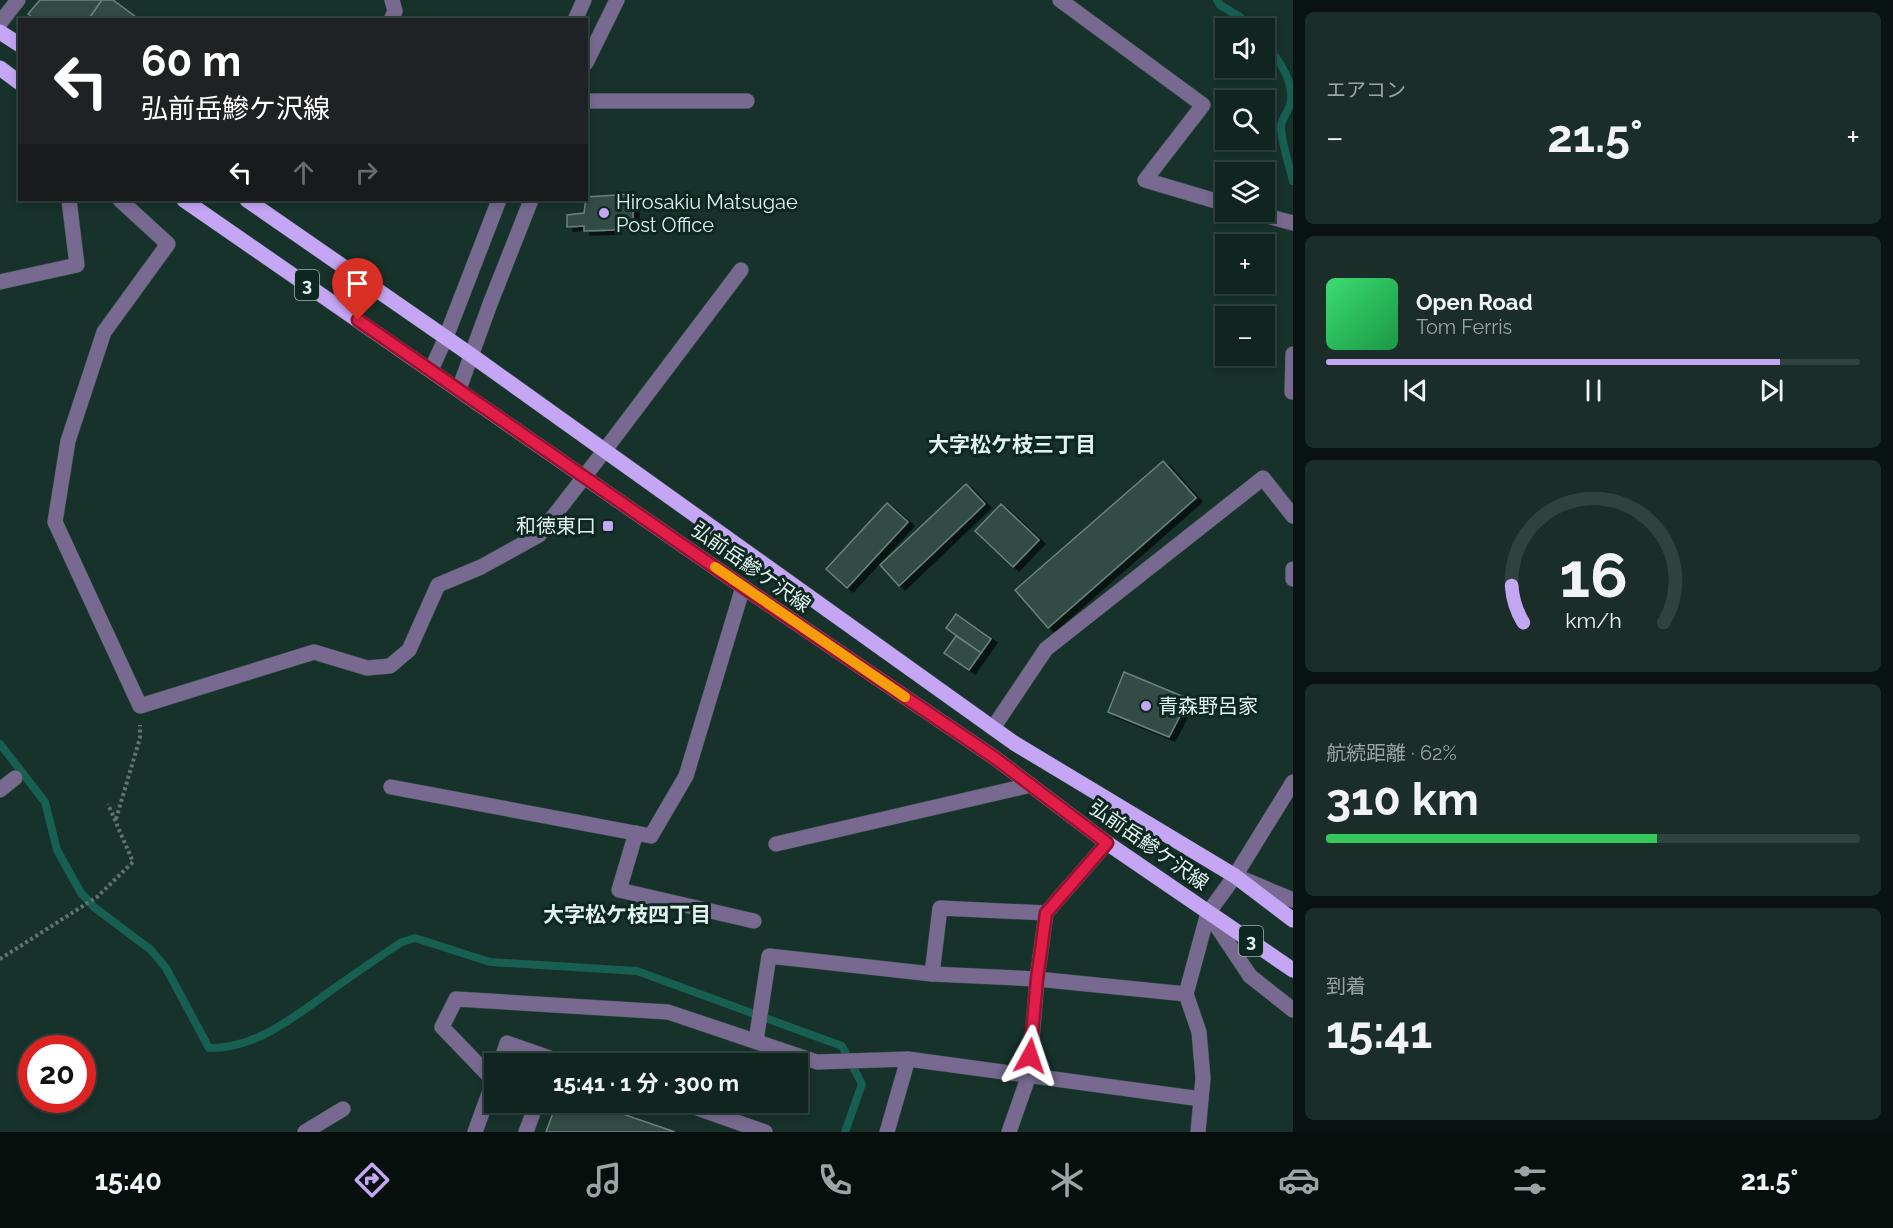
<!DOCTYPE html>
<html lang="ja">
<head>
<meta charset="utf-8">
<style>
	body { margin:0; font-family:Raleway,"Noto Sans JP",sans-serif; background:#1a2d29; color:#f1f3f6; height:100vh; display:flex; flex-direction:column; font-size:22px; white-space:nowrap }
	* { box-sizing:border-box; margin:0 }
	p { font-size:20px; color:#9ca5a5 }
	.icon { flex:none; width:33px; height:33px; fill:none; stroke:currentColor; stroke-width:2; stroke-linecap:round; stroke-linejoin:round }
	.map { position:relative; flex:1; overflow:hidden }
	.side { display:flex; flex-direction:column; gap:12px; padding:12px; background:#091412; width:600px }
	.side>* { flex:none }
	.top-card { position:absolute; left:18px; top:18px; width:570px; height:183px; border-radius:0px; box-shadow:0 3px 9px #0003,0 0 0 2px #30423e; background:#202124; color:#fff; overflow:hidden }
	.fabs { position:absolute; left:1215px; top:18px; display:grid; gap:12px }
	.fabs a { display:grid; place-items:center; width:60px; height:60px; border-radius:0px; background:#112520; box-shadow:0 3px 9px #0003,0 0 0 2px #30423e; font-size:30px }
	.speed { position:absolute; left:18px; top:1035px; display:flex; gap:12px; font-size:30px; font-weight:700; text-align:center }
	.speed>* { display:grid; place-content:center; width:78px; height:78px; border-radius:50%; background:#112520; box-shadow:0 3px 9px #0003,0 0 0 2px #30423e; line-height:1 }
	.speed .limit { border:9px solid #d22; background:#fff; color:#111 }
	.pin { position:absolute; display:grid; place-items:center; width:51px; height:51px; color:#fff; margin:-62px -26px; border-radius:50% 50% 50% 0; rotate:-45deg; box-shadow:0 0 6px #0007 }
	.pin .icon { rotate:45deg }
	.me { position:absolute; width:66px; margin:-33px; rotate:5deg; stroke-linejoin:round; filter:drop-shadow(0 0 4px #0008) }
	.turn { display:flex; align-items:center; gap:21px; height:126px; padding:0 24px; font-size:27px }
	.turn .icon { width:78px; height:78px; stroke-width:2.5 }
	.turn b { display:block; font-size:42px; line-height:51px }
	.lanes { display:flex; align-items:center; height:57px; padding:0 24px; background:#0003; justify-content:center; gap:30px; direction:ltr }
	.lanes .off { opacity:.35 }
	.big { font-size:45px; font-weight:700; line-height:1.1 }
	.side .card { flex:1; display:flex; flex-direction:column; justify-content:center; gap:9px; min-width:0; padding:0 21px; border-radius:9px; background:#1a2d29 }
	.side .dial { align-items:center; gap:0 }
	.dial svg { height:156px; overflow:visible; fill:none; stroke:#30423e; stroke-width:7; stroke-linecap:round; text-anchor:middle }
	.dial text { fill:#f1f3f6; stroke:none }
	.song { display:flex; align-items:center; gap:18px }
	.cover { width:72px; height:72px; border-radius:9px; background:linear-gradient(135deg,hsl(140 70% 55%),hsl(140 70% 35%)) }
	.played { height:6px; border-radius:3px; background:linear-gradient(90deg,#c3a7f2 85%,#30423e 85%) }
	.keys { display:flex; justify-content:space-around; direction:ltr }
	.heat { display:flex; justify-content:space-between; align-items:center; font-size:33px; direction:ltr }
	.charge { height:9px; border-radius:4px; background:linear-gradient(90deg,#34c759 62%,#30423e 0) }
	.trip { position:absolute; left:484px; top:1053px; width:324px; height:60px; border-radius:0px; background:#112520; box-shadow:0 3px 9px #0003,0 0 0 2px #30423e; font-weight:700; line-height:60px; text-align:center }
	.tab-bar { display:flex; height:96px; justify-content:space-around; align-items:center; background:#070f0d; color:#9ca5a5 }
	.tab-bar .icon { width:42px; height:42px }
	.tab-bar .current { color:#c3a7f2 }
	.tab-bar b { font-size:27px; color:#f1f3f6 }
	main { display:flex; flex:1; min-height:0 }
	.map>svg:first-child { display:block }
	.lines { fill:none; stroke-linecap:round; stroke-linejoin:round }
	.stream { stroke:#165f51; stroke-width:8 }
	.building { fill:#314b45; stroke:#68847d; stroke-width:1.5; filter:url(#shadow) }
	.service-casing { stroke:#344c46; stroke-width:16 }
	.minor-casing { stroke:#344c46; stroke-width:16 }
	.tertiary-casing { stroke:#344c46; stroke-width:16 }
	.primary-casing { stroke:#344c46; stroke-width:16 }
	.path { stroke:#5f7570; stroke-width:4; stroke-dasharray:3 3; stroke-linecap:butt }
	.service { stroke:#77698f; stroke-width:15 }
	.minor { stroke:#77698f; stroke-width:15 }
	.tertiary { stroke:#77698f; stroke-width:15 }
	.primary { stroke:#c4a6f4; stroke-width:15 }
	.route-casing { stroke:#92132f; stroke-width:15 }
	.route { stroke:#e11d48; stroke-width:10 }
	.slow { stroke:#f59e0b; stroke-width:10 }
	.poi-dot { fill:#c3a7f2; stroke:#0d2721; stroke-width:2 }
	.labels { text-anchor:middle; stroke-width:6; stroke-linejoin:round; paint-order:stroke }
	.shield { fill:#0d2721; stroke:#a3b5b0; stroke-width:1.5 }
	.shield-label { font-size:18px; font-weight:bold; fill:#e3f2ee }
	.poi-label { font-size:20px; fill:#e3f2ee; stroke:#0d2721; text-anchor:start }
	.street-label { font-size:20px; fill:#e3f2ee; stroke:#0d2721 }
	.neighbourhood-label { font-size:21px; font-weight:bold; fill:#e3f2ee; stroke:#0d2721 }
</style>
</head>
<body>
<main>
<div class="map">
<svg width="1293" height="1132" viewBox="0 0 1293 1132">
	<defs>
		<filter id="shadow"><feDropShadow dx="6" dy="4" stdDeviation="0" flood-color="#0009"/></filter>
	</defs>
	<rect width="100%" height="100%" fill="#17312b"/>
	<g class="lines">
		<g class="stream">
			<polyline points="1217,0 1220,5 1240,17 1251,28"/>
			<path d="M1264,43C1278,58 1293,80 1291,101C1290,110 1282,117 1281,126C1280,138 1290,168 1293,181"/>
			<path d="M0,744L45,802L57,850L81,893L94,907L151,950L166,968L209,1048C255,1049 294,1017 329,992C353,975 377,958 402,942L415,938L490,962L637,971L842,1046L862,1084L845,1132"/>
		</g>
	</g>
	<g class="building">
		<polygon points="40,0 102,0 88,20 36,20 28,14"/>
		<polygon points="102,0 113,0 140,20 88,20"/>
		<polygon points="633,194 633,222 616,223 615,230 584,231 584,226 567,227 567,215 584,213 586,197"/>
		<polygon points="1163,461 1196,498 1048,628 1015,590"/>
		<polygon points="966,484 985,504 899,586 880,565"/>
		<polygon points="887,503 908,522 847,588 826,569"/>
		<polygon points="1001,504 1039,540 1013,567 975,531"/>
		<polygon points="956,614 991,639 981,653 946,628"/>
		<polygon points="956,636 981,653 969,670 944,653"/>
		<polygon points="1124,672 1189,699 1169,737 1108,712"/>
		<polygon points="557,1102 588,1102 675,1132 546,1132"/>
	</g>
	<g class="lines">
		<defs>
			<g id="service">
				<polyline points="605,450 741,270"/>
				<polyline points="993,728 1046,649 1263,478 1293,516"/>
				<polyline points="932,974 1037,979 1186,994"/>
				<polyline points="756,1041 769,956 932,974 940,908 1046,913 1107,843"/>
				<polyline points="908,1059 1201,1099"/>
				<polyline points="500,1064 507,1043 567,1064"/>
				<polyline points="494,1081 442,1027 456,999 668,1012 817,1062 908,1059 887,1132"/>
				<polyline points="680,1102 765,1132"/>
				<polyline points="475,1132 495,1077"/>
				<polyline points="526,1132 537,1102"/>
				<polyline points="1009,1132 1029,1075 1037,979 1046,913"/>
			</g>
			<g id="minor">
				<polyline points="1060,0 1203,105 1145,180 1226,204"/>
				<polyline points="391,20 395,11 392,0"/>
				<polyline points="0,23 18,0"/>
				<polyline points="586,101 747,101"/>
				<polyline points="120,200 168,244 104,332 68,441 55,522 140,706 314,652 367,668 390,666 409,650 438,585 481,567 539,535 605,450"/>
				<polyline points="1253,212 1293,223"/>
				<polyline points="0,282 77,265 69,200"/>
				<polyline points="1292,392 1293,354"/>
				<polyline points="1293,569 1293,579"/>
				<polyline points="391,787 651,836 686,776 743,587"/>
				<polyline points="0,790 15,778"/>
				<polyline points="636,833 619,890 754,921"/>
				<polyline points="776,844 1031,785"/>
				<polyline points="1243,879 1293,900"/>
				<polyline points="1208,913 1250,976 1293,1010"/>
				<polyline points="305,1132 343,1109"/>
				<polyline points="1198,1132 1203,1078 1199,1032 1186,994 1208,913"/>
			</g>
			<g id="tertiary">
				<polyline points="575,20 584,0"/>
				<polyline points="586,63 617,0"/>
				<polyline points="431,370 446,337 499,200"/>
				<polyline points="459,389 490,304 531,200"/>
				<polyline points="1208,913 1235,876 1293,782"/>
			</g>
			<g id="primary">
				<polyline points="0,32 20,45"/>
				<polyline points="0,68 20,83"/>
				<polyline points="184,200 743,587 995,758 1107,843 1293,970"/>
				<polyline points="247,200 471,355 1014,743 1235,876 1293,920"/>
			</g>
		</defs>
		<use href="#service" class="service-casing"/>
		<use href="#minor" class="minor-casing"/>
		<use href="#tertiary" class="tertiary-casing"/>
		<use href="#primary" class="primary-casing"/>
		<g class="path">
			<polyline points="116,819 140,738 140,725"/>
			<polyline points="0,959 97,897 133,862 108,804"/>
		</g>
		<use href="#service" class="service"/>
		<use href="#minor" class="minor"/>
		<use href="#tertiary" class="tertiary"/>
		<use href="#primary" class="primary"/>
	</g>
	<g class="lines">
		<defs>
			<polyline id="route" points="358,320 743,587 995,758 1107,843 1046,913 1037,979 1030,1056"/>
		</defs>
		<use href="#route" class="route-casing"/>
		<use href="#route" class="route"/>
		<polyline class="slow" points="715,567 905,697"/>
	</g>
	<g class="poi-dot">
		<circle cx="604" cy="213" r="6"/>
		<rect x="602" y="520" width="12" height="12" rx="3"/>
		<circle cx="1146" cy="706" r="6"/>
	</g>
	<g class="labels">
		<g class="shield">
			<rect x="295" y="270" width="24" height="30" rx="4.5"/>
			<rect x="1239" y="926" width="24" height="30" rx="4.5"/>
		</g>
		<g class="shield-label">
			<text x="307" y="291">3</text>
			<text x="1251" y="947">3</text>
		</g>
		<g class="poi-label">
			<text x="616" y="209">Hirosakiu Matsugae<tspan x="616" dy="23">Post Office</tspan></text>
			<text x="596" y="533" text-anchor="end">和徳東口</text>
			<text x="1158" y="713">青森野呂家</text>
		</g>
		<g class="street-label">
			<text transform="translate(751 567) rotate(35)" y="7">弘前岳鰺ケ沢線</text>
			<text transform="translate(1149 845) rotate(35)" y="7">弘前岳鰺ケ沢線</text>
		</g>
		<g class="neighbourhood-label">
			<text x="1012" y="452">大字松ケ枝三丁目</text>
			<text x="627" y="922">大字松ケ枝四丁目</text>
		</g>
	</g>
</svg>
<div class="fabs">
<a><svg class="icon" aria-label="sound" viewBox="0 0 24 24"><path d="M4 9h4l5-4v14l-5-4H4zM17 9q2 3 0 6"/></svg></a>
<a><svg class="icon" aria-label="search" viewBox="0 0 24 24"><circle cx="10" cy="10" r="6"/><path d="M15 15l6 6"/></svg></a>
<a><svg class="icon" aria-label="layers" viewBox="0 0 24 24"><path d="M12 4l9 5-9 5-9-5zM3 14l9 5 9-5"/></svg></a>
<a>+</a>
<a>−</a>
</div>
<div class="speed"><div class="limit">20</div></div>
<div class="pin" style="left:358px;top:320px;background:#d93025"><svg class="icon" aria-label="arrive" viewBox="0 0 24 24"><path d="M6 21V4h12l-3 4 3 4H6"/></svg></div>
<svg class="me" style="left:1030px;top:1056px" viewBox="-20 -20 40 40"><path d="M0-17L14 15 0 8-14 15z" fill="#e11d48" stroke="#fff" stroke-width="4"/></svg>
<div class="trip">15:41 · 1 分 · 300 m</div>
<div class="top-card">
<div class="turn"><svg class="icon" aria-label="left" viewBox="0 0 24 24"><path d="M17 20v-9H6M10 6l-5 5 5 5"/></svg><div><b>60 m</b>弘前岳鰺ケ沢線</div></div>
<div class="lanes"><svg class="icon" aria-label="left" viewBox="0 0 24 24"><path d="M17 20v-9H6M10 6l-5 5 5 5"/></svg><svg class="icon off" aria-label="ahead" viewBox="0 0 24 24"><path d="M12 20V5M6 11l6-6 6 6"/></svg><svg class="icon off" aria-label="right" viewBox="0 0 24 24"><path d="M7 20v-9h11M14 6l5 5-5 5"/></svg></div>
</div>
</div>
<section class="side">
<div class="card"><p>エアコン</p>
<div class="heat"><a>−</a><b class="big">21.5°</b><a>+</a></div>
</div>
<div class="card">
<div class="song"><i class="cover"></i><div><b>Open Road</b><p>Tom Ferris</p></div></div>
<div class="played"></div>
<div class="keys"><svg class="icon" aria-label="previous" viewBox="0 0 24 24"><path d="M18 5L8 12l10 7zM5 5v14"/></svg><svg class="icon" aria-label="pause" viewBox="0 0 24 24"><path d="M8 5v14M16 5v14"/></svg><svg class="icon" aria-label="next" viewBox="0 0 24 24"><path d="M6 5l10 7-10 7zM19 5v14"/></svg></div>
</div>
<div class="card dial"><svg viewBox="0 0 100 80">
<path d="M14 69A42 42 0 1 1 86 69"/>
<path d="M14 69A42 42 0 0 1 8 50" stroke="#c3a7f2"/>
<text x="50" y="56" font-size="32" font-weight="700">16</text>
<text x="50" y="72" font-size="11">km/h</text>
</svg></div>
<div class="card"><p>航続距離 · 62%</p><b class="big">310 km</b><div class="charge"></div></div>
<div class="card"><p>到着</p><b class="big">15:41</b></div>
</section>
</main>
<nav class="tab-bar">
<b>15:40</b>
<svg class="icon current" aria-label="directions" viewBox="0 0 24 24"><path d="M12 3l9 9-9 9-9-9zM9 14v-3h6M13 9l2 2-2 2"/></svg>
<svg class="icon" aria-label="music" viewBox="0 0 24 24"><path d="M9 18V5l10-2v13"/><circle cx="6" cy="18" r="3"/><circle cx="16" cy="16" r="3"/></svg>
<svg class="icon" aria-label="phone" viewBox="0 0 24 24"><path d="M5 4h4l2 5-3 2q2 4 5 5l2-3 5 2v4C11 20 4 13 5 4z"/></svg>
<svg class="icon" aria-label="climate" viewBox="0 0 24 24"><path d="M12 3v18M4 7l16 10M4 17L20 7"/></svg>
<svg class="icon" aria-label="car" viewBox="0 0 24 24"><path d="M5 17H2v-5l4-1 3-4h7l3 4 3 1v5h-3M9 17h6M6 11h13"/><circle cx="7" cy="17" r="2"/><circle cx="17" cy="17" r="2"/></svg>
<svg class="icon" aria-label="filters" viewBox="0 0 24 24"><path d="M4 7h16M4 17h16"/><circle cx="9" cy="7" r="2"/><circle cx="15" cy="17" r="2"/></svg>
<b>21.5°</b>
</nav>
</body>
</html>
